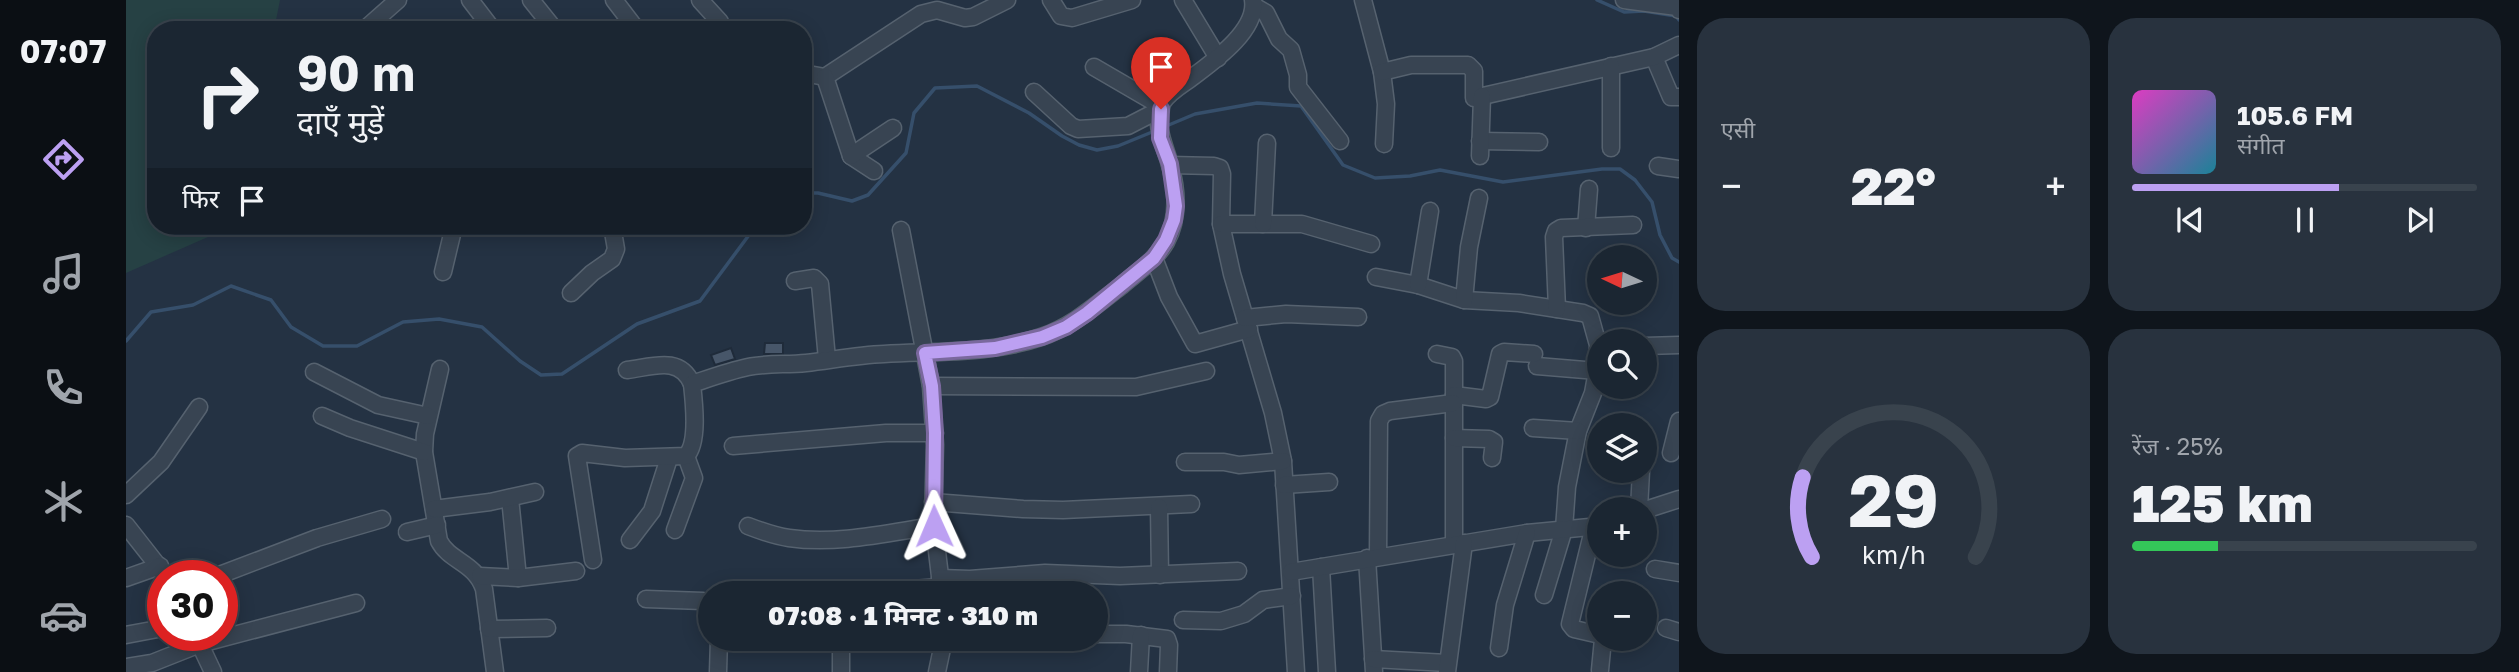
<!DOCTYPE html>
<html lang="hi">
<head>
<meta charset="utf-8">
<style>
	body { margin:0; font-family:"Golos Text","Noto Sans Devanagari",sans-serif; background:#28323e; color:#f1f3f6; height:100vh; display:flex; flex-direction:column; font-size:26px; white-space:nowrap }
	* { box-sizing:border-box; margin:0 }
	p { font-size:23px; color:#a0a5ac }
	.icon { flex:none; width:38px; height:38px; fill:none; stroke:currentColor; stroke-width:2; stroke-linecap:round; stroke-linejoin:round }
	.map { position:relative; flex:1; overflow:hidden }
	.side { display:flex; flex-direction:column; gap:18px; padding:18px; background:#0f151c; width:840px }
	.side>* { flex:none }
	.banner { position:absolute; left:21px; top:21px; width:665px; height:214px; border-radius:28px; box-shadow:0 4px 18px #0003,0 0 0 2px #39434d; background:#1b2632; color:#f1f3f6; overflow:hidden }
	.needle { width:46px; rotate:274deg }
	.fabs { position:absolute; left:1461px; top:245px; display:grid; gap:14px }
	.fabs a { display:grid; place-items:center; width:70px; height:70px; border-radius:50%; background:#1b2632; box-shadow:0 4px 18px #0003,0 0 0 2px #39434d; font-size:35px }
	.speed { position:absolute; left:21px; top:560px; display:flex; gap:14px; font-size:35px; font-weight:700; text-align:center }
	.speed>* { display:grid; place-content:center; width:91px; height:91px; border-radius:50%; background:#1b2632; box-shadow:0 4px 18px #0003,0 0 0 2px #39434d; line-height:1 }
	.speed .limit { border:10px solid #d22; background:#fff; color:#111 }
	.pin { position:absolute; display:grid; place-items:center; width:60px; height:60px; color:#fff; margin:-72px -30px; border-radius:50% 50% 50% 0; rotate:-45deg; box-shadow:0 0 7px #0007 }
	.pin .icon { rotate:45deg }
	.me { position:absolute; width:77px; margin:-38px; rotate:359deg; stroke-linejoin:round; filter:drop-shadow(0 0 5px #0008) }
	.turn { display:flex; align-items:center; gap:24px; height:147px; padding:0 35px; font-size:32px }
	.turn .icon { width:91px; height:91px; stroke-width:2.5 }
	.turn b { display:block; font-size:49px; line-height:60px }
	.then { display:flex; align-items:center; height:66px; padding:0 35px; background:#0003; gap:14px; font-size:26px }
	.big { font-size:52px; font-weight:800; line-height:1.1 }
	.side .widget { flex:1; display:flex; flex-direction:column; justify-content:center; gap:10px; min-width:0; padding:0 24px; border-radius:28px; background:#28323e }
	.side .dial { align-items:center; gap:0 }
	.dial svg { height:182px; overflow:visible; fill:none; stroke:#39434d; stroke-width:7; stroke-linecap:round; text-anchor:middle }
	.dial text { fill:#f1f3f6; stroke:none }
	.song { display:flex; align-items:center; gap:21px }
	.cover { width:84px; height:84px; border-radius:10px; background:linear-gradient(135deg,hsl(310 70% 55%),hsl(190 70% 35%)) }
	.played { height:7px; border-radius:4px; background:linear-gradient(90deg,#bca0f2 60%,#39434d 60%) }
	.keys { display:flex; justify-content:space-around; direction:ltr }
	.heat { display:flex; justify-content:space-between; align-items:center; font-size:38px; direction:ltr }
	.charge { height:10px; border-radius:5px; background:linear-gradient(90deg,#34c759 25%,#39434d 0) }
	.side .tiles { flex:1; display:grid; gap:18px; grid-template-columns:repeat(2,1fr) }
	.trip { position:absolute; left:572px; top:581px; width:410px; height:70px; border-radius:35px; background:#1b2632; box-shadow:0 4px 18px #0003,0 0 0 2px #39434d; font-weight:800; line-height:70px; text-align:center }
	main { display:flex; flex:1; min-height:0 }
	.tabs { display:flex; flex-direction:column; width:126px; justify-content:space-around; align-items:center; background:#0b0f14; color:#a0a5ac }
	.tabs .icon { width:49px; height:49px }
	.tabs .on { color:#bca0f2 }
	.tabs b { font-size:32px; color:#f1f3f6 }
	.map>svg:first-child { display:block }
	.green { fill:#264144 }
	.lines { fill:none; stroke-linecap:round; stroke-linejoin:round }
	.stream { stroke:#364f6b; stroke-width:3.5 }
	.building { fill:#475669; stroke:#1f2b3a; stroke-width:2 }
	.minor-casing { stroke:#56626f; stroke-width:19 }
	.minor { stroke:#384452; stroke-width:16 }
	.route-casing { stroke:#7a689d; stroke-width:18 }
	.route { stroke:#bca0f2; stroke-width:12 }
</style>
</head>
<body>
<main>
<nav class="tabs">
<b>07:07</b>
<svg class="icon on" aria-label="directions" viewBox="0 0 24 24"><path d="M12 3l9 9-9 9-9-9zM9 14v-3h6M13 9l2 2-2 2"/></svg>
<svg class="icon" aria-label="music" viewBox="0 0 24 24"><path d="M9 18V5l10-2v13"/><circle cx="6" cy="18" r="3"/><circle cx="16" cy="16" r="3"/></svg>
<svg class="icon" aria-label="phone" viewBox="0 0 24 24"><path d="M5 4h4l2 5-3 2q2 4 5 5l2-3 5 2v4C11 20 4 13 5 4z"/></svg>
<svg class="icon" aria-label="climate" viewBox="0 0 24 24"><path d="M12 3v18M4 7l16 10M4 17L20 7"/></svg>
<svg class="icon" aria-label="car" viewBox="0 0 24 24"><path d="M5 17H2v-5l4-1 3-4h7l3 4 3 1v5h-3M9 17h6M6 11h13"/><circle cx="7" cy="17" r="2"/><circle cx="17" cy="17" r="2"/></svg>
</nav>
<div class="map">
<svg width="1553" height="672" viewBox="0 0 1553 672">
	<rect width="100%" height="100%" fill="#243243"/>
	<polygon class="green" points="0,0 154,0 148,30 30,30 30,226 107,226 0,273"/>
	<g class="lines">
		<g class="stream">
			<polyline points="1471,0 1498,12 1518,11 1550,16 1553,20"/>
			<polyline points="1038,127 1069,114 1131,103 1175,106 1217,165 1249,178 1284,176 1314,170 1377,182 1476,169 1494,169 1509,180 1526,202 1534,235 1546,258 1553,262"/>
			<polyline points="677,193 692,193 726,201 742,195 780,153 788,113 809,88 851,86 903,113 936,136 953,145 971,150 992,146 1031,130"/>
			<polyline points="0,341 25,312 67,305 105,286 145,300 165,327 197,346 231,346 277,322 313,319 356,327 394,361 415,375 436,374 511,324 574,301 623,235 625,226"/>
		</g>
	</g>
	<g class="building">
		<polygon points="639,343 657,343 657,354 638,354"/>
		<polygon points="605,348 609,359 589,365 585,355"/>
	</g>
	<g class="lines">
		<defs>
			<g id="minor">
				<polyline points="344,0 367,30"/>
				<polyline points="405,0 429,30"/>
				<polyline points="488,0 511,30"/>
				<polyline points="574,0 594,22"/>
				<polyline points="925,0 935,16 946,18 1006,0"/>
				<polyline points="1057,0 1092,58"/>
				<polyline points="1237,0 1256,72 1260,104 1258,144"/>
				<polyline points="1498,0 1551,7 1553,10"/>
				<polyline points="1128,6 1140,13 1153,39 1165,50 1172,75 1172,87 1214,141"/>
				<polyline points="238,30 272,0"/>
				<polyline points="1528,57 1545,97 1553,97"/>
				<polyline points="968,67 1035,106"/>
				<polyline points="1256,72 1285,65 1342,65 1348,71 1348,98 1528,57 1553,45"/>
				<polyline points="677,73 699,77 795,14 811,10 839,18 847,17 881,0"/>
				<polyline points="699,77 725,156 748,171"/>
				<polyline points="908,92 945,126 952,129 1002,126 1035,109"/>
				<polyline points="1354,141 1413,142"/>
				<polyline points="1485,148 1485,66"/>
				<polyline points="725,156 767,128"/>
				<polyline points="1354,156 1356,96"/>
				<polyline points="1044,165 1088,166 1094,168 1096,174 1095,224 1106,274 1147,413 1157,461 1170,672"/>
				<polyline points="1532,166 1553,169"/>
				<polyline points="1095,224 1176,224 1245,244"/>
				<polyline points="1137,224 1141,143"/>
				<polyline points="1460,228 1463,189"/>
				<polyline points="775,230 805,386 809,445 807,518 816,593"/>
				<polyline points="1028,258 1043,297 1069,344 1123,329"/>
				<polyline points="317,272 328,226"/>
				<polyline points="1250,277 1292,285 1338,300 1393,303 1457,313 1464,316 1472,345 1471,371 1467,393 1452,431 1441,487 1438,529 1418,595"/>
				<polyline points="669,281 688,278 694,284 701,359"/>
				<polyline points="1292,285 1304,211"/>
				<polyline points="445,293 466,273 486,259 490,249 486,226"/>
				<polyline points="1338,300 1343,247 1353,198"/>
				<polyline points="1431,309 1428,237 1430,231 1435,228 1507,225"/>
				<polyline points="1119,318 1160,314 1232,317"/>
				<polyline points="1519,346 1553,345"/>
				<polyline points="1311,354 1326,357 1328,361 1328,544"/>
				<polyline points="1411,366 1471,371"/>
				<path d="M314,369L299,434L298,452L313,541C324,562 349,562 358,589L369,672"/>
				<path d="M501,370C526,367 554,355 566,384"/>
				<polyline points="188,372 252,405 302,416"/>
				<polyline points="805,386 1010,387 1080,371"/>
				<polyline points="1328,395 1360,399 1364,397 1374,354 1378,352 1408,354"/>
				<polyline points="196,416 224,428 298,452"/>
				<polyline points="1407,428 1452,431"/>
				<polyline points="1328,438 1363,439 1368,442 1366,458"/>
				<polyline points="607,446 760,433 809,433"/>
				<polyline points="1545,453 1553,421"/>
				<polyline points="1059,462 1098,462 1113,465 1157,461"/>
				<polyline points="1158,485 1203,482"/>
				<polyline points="0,495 35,462 73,407"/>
				<polyline points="384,498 392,578"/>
				<polyline points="807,502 897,509 937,510 1065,504"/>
				<polyline points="1033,507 1034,575"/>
				<polyline points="308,509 364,502 409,492"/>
				<polyline points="1513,509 1515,471"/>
				<polyline points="1519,510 1553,499"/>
				<polyline points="0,525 40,576"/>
				<path d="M622,526C635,531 649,536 663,538C711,545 761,533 808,526"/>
				<polyline points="1468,526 1444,624 1448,629 1474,635"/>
				<polyline points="549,530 568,478 560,456"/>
				<polyline points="281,532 311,525"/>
				<polyline points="504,540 526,511 543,458"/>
				<polyline points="1252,556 1253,421 1257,414 1264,411 1327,403"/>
				<polyline points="1241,558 1248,672"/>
				<path d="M467,560L451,456L456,453L499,458L560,456C573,443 568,402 566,384C584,378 603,371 622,367C641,363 660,365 680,363C706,360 732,355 758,354C811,351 865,354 915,337C946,327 970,305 995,286C1011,272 1029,261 1040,242C1053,218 1051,190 1044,165C1039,146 1027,124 1036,103C1042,93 1054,86 1064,79C1085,63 1132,31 1127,0"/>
				<polyline points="1195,567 1201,672"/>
				<polyline points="1529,569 1553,573"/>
				<polyline points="1165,572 1401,533 1474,526"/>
				<polyline points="91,576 191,538 256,519"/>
				<polyline points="354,576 392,578 450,571"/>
				<polyline points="0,578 34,566"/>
				<polyline points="814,578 844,579 919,573 994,576 1112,571"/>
				<polyline points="772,590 815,587"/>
				<polyline points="520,599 577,601 581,605 584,615"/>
				<polyline points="1057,620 1095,621 1118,614 1137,600 1166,596"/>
				<polyline points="1540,628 1553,632"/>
				<polyline points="363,629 421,628"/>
				<polyline points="970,634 1000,634 1041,639 1043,645 1042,672"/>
				<polyline points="0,635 37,628"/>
				<polyline points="70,636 87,672"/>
				<polyline points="715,639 715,672"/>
				<polyline points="1373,648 1379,605 1401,533"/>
				<polyline points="1247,659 1321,663"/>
				<polyline points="0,667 26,663 74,644 230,603"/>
				<polyline points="1474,670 1477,639"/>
				<polyline points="592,672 593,639"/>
				<polyline points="811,672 818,639"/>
				<polyline points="1013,672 1015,635"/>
				<polyline points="1321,672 1338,543"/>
			</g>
		</defs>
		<use href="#minor" class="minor-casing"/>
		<use href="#minor" class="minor"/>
	</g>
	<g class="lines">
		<defs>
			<polyline id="route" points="808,526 809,433 806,386 799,353 869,348 916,337 940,327 961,313 1028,258 1040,240 1048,220 1050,206 1044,164 1034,138 1035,109"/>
		</defs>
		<use href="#route" class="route-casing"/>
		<use href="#route" class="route"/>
	</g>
</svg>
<div class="fabs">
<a><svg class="needle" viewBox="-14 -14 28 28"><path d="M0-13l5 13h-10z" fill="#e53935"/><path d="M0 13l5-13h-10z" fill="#a0a5ac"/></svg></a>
<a><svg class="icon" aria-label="search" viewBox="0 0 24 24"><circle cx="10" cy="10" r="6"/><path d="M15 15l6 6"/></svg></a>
<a><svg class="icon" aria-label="layers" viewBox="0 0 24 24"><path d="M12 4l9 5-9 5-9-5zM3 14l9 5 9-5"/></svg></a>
<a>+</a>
<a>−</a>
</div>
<div class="speed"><div class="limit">30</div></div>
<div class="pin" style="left:1035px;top:109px;background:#d93025"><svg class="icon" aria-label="arrive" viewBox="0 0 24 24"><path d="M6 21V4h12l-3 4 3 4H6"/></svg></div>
<svg class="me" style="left:808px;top:526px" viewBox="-20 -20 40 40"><path d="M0-17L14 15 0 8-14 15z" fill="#bca0f2" stroke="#fff" stroke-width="4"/></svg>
<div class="trip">07:08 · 1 मिनट · 310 m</div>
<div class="banner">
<div class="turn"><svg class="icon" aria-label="right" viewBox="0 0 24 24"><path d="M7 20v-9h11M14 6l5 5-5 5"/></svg><div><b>90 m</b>दाएँ मुड़ें</div></div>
<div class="then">फिर<svg class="icon" aria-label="arrive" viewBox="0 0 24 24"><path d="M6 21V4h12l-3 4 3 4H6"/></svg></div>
</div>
</div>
<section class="side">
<div class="tiles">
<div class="widget"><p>एसी</p>
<div class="heat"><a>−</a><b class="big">22°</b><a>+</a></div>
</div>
<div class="widget">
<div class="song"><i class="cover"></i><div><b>105.6 FM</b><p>संगीत</p></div></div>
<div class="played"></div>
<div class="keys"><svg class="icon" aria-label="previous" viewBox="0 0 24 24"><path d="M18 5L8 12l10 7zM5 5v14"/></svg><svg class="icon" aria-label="pause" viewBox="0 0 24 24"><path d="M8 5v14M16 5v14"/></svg><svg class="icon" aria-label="next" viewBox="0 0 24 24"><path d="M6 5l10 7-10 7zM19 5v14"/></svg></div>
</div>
<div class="widget dial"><svg viewBox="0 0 100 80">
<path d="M14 69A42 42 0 1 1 86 69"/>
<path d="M14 69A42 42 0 0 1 10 34" stroke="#bca0f2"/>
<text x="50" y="56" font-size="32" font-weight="700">29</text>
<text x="50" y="72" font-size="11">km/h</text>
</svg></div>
<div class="widget"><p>रेंज · 25%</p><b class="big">125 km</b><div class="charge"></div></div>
</div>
</section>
</main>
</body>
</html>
